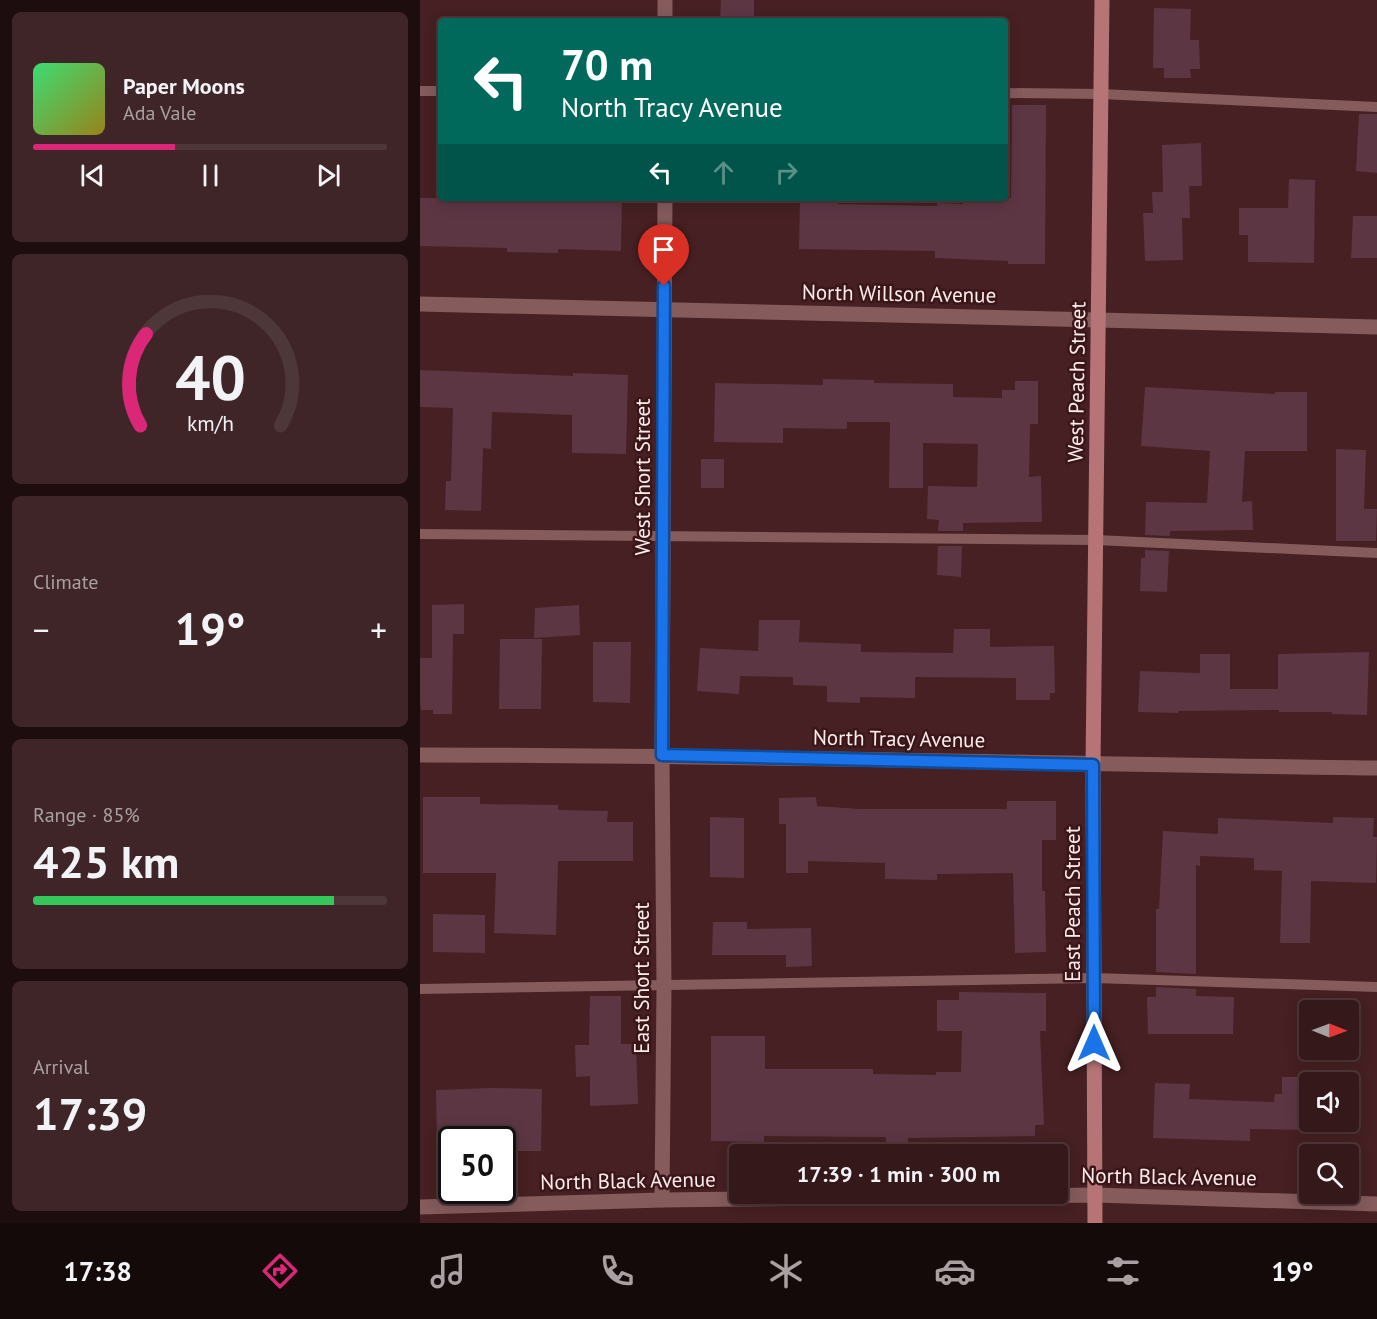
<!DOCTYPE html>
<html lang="en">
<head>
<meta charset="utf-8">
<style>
	body { margin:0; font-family:"PT Sans",sans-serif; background:#3f2527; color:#f1f3f6; height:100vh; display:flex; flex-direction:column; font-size:22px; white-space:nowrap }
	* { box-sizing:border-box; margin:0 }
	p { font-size:20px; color:#a9a0a2 }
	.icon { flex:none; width:33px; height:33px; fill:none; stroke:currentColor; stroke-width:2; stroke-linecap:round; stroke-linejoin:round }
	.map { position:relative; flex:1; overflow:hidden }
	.details { display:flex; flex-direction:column; gap:12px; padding:12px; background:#1d0d0e; width:420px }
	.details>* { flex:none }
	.hud { position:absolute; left:18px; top:18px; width:570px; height:183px; border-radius:6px; box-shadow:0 3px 15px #0003,0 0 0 2px #4e3739; background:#00695c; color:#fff; overflow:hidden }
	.needle { width:39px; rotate:91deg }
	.buttons { position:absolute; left:879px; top:1000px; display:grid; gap:12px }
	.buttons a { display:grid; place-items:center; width:60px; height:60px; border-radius:6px; background:#34181a; box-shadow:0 3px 15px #0003,0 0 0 2px #4e3739; font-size:30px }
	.speed { position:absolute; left:18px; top:1126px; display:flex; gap:12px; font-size:30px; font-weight:700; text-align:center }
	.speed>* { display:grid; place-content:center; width:78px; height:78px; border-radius:50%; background:#34181a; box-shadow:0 3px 15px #0003,0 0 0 2px #4e3739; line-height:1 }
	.speed .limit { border:3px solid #111; border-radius:9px; background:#fff; color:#111 }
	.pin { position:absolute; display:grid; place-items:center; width:51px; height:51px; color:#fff; margin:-62px -26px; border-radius:50% 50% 50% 0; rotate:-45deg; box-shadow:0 0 6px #0007 }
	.pin .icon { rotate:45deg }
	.me { position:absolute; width:66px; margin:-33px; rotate:0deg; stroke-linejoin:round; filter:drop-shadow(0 0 4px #0008) }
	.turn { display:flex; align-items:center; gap:21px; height:126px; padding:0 24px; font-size:27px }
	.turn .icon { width:78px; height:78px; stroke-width:2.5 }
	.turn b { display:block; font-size:42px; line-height:51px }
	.lanes { display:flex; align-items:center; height:57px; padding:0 24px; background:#0003; justify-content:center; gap:30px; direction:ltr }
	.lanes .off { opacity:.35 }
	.big { font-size:45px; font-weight:800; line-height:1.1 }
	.details .tile { flex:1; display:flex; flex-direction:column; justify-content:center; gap:9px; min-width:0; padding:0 21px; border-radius:9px; background:#3f2527 }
	.details .dial { align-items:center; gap:0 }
	.dial svg { height:156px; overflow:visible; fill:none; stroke:#4e3739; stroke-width:7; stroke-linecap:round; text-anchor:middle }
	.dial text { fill:#f1f3f6; stroke:none }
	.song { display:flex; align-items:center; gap:18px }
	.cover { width:72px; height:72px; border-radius:9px; background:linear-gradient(135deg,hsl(140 70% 55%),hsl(50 70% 35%)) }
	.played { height:6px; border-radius:3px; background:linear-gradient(90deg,#db2777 40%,#4e3739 40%) }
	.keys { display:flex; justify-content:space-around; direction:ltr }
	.heat { display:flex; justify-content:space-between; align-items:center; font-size:33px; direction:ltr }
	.charge { height:9px; border-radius:4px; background:linear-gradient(90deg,#34c759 85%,#4e3739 0) }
	.trip { position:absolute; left:309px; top:1144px; width:339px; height:60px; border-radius:6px; background:#34181a; box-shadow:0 3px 15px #0003,0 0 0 2px #4e3739; font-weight:800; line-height:60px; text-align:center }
	.menu { display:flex; height:96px; justify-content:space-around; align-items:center; background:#150a0a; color:#a9a0a2 }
	.menu .icon { width:42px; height:42px }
	.menu .selected { color:#db2777 }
	.menu b { font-size:27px; color:#f1f3f6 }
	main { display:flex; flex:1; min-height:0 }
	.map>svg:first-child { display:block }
	.building { fill:#5d3644 }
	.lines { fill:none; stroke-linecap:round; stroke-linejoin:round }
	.service { stroke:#855b5c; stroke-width:10 }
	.minor { stroke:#855b5c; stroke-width:15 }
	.tertiary { stroke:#855b5c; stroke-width:15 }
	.secondary { stroke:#b67476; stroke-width:15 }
	.route-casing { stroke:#114b97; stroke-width:15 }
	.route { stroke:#1a73e8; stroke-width:10 }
	.labels { text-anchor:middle; stroke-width:5; stroke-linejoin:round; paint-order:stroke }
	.street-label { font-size:21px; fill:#fdeded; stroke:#3b1619 }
</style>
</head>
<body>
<main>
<section class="details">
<div class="tile">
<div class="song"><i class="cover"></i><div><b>Paper Moons</b><p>Ada Vale</p></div></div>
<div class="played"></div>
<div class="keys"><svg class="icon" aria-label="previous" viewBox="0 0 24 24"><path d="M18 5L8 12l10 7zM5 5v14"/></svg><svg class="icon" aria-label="pause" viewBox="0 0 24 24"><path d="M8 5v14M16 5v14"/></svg><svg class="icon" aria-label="next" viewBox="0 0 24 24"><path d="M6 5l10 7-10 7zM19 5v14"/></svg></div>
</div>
<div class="tile dial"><svg viewBox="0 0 100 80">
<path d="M14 69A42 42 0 1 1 86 69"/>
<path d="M14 69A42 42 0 0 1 17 22" stroke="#db2777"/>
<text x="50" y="56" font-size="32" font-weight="700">40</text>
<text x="50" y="72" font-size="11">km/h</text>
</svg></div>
<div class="tile"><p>Climate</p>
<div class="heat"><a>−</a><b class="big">19°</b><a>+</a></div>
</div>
<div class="tile"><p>Range · 85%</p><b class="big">425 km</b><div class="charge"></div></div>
<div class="tile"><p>Arrival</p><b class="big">17:39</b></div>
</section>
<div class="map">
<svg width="957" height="1223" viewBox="0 0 957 1223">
	<rect width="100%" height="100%" fill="#462022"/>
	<g class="building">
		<polygon points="301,0 334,0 334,21 300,21"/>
		<polygon points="734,8 771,9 770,40 779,40 780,69 770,69 771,78 744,78 744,68 733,68"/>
		<polygon points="592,105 626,105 625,264 588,264 588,261 515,258 515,251 379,249 380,198 418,198 418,204 517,206 517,203 543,204 543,198 591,198"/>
		<polygon points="939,114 957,114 957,173 936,171"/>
		<polygon points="781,143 782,186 769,186 770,218 762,218 763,260 725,261 723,213 733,213 732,192 743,192 742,145"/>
		<polygon points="869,179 895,180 894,263 828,262 828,235 819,235 819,208 868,208"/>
		<polygon points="0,198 202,198 201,251 138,249 138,253 87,252 87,248 0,246"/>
		<polygon points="933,216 957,216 957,258 931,258"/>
		<polygon points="0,370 153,376 153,373 208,375 206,454 152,453 152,415 72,412 71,449 63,448 61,511 25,510 26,481 31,481 33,408 0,407"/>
		<polygon points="403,379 454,380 454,383 533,384 533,397 582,398 582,390 595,390 595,381 618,381 618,424 610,424 609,477 621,476 622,522 543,523 543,531 518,531 519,520 507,519 508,486 557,487 558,444 503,443 503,488 469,488 470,422 427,422 427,429 363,428 363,443 294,442 295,383 403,385"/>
		<polygon points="725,387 855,394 855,392 887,392 887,451 825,451 822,502 832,501 833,530 750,531 750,536 725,535 726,502 787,503 790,451 721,446"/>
		<polygon points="916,449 946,450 944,509 957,509 956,541 916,541"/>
		<rect x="281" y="459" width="23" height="29"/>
		<polygon points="518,546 542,546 541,577 517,575"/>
		<polygon points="725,550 749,551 747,592 720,591 721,558 725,558"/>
		<polygon points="44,604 44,634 33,634 32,714 13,714 13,710 1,710 0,703 0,658 12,658 12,605"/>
		<polygon points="159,605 160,635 114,638 115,608"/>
		<polygon points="339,620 380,620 379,642 441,644 441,652 533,653 534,629 570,629 570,647 634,646 635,693 630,693 630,700 596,700 596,678 495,677 495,698 440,697 440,703 407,702 407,686 373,685 373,677 320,676 319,694 277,691 280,648 338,651"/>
		<polygon points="80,639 122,639 121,709 79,709"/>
		<polygon points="173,642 211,642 210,703 173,702"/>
		<polygon points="949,652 947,715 912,714 912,712 859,712 859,710 758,711 758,713 718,712 720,671 780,673 780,654 810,654 810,689 858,689 858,654"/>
		<polygon points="3,797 60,797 60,804 138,805 138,810 188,811 187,822 213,822 213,861 138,861 136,935 74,933 76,873 3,873"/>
		<polygon points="396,797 397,806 439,809 587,809 587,801 636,801 636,840 622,840 622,891 625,891 626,952 595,953 593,873 517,874 517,880 465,879 465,863 388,861 388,873 366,873 366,824 359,824 359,798"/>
		<polygon points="290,817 324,818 324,878 290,877"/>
		<polygon points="913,817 954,818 953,837 957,837 956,883 891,881 890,943 860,943 862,871 834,870 834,858 780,856 780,866 776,865 776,974 736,972 736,909 739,909 743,831 798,834 798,818 913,823"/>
		<polygon points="13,914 65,915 65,953 13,952"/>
		<polygon points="293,922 327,922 327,929 391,928 392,966 366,967 366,955 292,955"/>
		<polygon points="736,987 776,989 776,996 814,997 813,1034 728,1034 727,997 736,997"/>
		<polygon points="539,992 626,993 626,1031 620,1031 624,1125 615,1125 615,1136 488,1138 488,1142 466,1142 466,1137 344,1136 344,1142 291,1141 291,1036 345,1036 345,1069 453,1069 453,1074 516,1075 516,1072 541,1072 542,1031 517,1031 517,1000 539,1000"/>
		<polygon points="170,996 201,996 201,1044 216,1044 218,1104 170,1106 170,1076 156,1077 155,1045 169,1045"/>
		<polygon points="862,1077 897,1077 897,1083 890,1083 890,1122 896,1122 896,1130 830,1129 830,1141 733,1138 735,1083 770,1084 769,1099 854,1102 855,1094 862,1094"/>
		<polygon points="71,1088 122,1089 121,1151 82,1151 82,1140 17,1140 16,1090"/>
	</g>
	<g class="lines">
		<g class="service">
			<polyline points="0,91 21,91"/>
			<polyline points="585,93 681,94 957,107"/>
			<polyline points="0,534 676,540 957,553"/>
			<polyline points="0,989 674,978 957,987"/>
		</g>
		<g class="minor">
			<polyline points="245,21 245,0"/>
			<polyline points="678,320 957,327"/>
			<path d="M0,755C319,755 638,764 957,768"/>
			<polyline points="242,1200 244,986 242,755 245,198"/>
			<polyline points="0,1207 242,1200 675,1195 957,1204"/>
		</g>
		<polyline class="tertiary" points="0,304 678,320"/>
		<polyline class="secondary" points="675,1223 673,765 682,0"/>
	</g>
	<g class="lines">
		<defs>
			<polyline id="route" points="244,286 242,755 673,765 674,1043"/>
		</defs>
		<use href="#route" class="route-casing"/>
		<use href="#route" class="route"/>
	</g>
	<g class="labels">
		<g class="street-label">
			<text transform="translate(479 294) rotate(1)" y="7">North Willson Avenue</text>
			<text transform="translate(657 382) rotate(-89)" y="7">West Peach Street</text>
			<text transform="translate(223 477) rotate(-90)" y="7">West Short Street</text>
			<text transform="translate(479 739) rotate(1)" y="7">North Tracy Avenue</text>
			<text transform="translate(653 904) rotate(-90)" y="7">East Peach Street</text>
			<text transform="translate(222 978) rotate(-90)" y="7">East Short Street</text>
			<text transform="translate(749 1177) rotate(1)" y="7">North Black Avenue</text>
			<text transform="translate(208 1181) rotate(-1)" y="7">North Black Avenue</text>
		</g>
	</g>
</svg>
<div class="buttons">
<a><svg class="needle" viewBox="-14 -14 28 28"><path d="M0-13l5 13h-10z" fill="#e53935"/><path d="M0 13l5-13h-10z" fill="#a9a0a2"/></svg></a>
<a><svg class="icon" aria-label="sound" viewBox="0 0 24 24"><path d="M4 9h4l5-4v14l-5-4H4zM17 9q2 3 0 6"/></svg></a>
<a><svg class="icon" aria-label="search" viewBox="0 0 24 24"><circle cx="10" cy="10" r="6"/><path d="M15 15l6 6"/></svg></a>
</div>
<div class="speed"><div class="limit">50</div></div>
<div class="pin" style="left:244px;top:286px;background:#d93025"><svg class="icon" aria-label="arrive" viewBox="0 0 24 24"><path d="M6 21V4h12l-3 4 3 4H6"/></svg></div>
<svg class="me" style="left:674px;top:1043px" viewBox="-20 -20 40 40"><path d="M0-17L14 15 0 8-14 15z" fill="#1a73e8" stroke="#fff" stroke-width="4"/></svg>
<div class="trip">17:39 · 1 min · 300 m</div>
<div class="hud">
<div class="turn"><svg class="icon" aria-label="left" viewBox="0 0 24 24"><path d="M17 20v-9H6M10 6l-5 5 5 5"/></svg><div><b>70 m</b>North Tracy Avenue</div></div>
<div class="lanes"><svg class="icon" aria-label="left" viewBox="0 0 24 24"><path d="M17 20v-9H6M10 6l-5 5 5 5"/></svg><svg class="icon off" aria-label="ahead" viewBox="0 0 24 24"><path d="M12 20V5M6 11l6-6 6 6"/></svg><svg class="icon off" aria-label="right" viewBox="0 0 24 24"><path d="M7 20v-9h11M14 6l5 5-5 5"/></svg></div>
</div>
</div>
</main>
<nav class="menu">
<b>17:38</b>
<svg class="icon selected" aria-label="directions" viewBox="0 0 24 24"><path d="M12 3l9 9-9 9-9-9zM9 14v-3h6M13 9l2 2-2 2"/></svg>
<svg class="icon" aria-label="music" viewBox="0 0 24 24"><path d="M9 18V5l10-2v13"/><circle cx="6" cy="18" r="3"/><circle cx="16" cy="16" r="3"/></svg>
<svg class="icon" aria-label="phone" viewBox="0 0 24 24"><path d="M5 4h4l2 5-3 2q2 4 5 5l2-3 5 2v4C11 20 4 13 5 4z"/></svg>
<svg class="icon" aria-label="climate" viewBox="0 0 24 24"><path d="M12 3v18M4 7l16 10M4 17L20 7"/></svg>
<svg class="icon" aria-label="car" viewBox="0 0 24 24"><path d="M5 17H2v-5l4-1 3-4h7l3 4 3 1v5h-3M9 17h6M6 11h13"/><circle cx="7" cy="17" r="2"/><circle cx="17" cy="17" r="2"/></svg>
<svg class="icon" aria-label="filters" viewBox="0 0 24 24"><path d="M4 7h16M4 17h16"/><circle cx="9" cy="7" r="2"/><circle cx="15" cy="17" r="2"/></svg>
<b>19°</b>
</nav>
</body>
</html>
